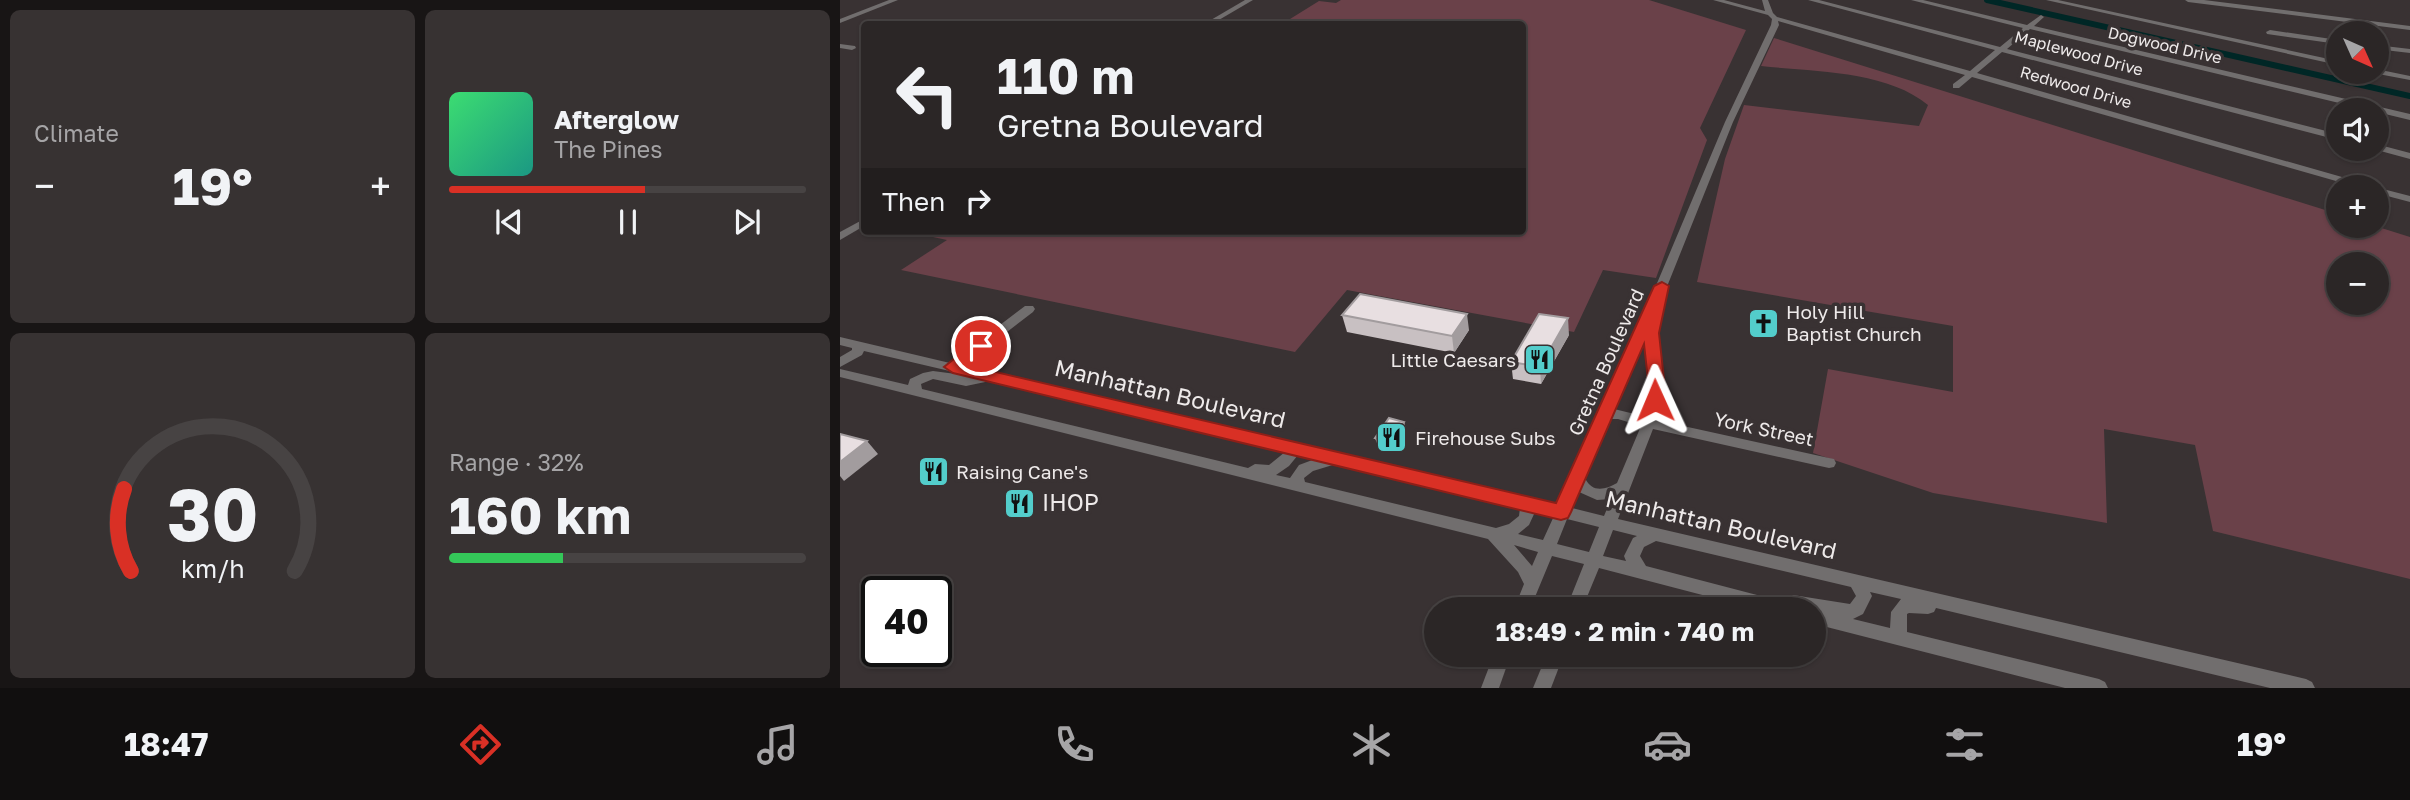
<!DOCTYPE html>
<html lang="en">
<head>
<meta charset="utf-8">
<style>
	body { margin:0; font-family:"Golos Text",sans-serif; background:#373232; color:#f1f3f6; height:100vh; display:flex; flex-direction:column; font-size:26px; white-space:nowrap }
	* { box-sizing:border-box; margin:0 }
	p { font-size:23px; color:#a6a5a7 }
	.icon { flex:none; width:38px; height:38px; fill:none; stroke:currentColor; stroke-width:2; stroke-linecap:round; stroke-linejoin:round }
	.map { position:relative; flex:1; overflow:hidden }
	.panel { display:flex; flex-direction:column; gap:10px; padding:10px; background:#181515; width:840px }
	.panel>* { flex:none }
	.hud { position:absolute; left:21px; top:21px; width:665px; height:214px; border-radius:7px; box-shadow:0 2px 5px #0004,0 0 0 2px #474343; background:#2b2626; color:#f1f3f6; overflow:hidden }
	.needle { width:46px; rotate:135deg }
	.controls { position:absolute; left:1486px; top:21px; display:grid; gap:14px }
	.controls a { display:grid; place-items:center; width:63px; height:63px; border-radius:50%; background:#2b2626; box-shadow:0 2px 5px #0004,0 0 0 2px #474343; font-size:35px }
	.speed { position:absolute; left:21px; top:576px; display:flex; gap:14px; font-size:35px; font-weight:700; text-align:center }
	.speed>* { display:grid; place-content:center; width:91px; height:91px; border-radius:50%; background:#2b2626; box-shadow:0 2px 5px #0004,0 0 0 2px #474343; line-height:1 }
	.speed .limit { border:4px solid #111; border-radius:10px; background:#fff; color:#111 }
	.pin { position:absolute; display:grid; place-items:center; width:60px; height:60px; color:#fff; margin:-30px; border:4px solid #fff; border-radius:50%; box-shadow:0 2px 7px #0007 }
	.me { position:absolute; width:77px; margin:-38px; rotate:359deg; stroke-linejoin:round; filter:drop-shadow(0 0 5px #0008) }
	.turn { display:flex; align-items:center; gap:24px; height:147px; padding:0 21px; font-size:32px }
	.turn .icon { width:91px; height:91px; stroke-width:2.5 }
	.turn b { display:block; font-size:49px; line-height:60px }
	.then { display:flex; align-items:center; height:66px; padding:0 21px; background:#0003; gap:14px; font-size:26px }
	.big { font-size:52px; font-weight:700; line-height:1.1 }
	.panel .card { flex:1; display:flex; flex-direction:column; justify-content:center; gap:10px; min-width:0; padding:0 24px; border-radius:10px; background:#373232 }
	.panel .dial { align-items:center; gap:0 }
	.dial svg { height:182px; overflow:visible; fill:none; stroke:#474343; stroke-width:7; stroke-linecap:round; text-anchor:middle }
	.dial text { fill:#f1f3f6; stroke:none }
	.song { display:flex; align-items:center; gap:21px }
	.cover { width:84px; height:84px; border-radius:10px; background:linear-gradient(135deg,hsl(140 70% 55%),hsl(170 70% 35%)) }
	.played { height:7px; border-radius:4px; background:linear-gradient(90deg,#d93025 55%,#474343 55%) }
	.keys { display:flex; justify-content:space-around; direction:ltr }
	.heat { display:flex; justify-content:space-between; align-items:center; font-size:38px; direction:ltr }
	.charge { height:10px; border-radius:5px; background:linear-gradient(90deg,#34c759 32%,#474343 0) }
	.panel .tiles { flex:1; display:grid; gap:10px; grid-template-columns:repeat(2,1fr) }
	.trip { position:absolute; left:584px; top:597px; width:402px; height:70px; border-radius:35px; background:#2b2626; box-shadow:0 2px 5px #0004,0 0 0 2px #474343; font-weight:700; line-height:70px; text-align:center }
	.menu { display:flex; height:112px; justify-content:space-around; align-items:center; background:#110f0f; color:#a6a5a7 }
	.menu .icon { width:49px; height:49px }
	.menu .selected { color:#d93025 }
	.menu b { font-size:32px; color:#f1f3f6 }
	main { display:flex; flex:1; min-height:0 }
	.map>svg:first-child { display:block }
	.green { fill:#6a4149; fill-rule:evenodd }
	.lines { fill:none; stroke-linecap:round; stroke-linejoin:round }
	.canal { stroke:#002726; stroke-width:6 }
	.minor { fill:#716e6e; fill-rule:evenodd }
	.wall { fill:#c8c0c2 }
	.shaded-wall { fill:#a29c9e }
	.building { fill:#e8dfe1; stroke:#a29c9e; stroke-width:2 }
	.route { fill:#d93025; stroke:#8d1f18; stroke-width:2 }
	.labels { text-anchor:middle; stroke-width:7; stroke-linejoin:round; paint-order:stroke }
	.far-street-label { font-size:16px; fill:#eeeaea; stroke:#393233 }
	.poi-label { font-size:19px; fill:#eeeaea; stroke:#393233; text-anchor:start }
	.street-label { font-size:19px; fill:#eeeaea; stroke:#393233 }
	.near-street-label { font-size:23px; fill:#eeeaea; stroke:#393233 }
	.near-poi-label { font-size:23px; fill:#eeeaea; stroke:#393233; text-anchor:start }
</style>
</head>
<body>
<main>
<section class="panel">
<div class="tiles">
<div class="card"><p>Climate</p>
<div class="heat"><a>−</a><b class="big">19°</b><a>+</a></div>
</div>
<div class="card">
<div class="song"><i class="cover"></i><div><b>Afterglow</b><p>The Pines</p></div></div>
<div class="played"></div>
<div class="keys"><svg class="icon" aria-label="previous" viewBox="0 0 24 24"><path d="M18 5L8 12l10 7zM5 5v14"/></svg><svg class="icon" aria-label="pause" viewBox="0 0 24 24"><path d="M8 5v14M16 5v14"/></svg><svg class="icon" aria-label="next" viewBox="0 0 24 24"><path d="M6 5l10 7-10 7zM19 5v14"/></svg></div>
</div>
<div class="card dial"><svg viewBox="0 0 100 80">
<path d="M14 69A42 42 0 1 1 86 69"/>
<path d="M14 69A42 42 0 0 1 11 33" stroke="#d93025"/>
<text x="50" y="56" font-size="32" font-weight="700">30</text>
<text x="50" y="72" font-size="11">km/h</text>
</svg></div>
<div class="card"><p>Range · 32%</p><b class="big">160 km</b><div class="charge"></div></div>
</div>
</section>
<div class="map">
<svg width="1570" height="688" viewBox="0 0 1570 688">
	<rect width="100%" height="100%" fill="#393233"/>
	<g class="green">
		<polygon points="501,0 809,0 906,30 860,128 867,140 816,278 763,270 734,332 507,290 455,352 61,270 107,240 65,231 682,231 682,24 442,24 479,1 496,3"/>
		<path d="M934,38L1498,214V226H1535L1570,237V579L1373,531L1355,445L1264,429L1267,523L1093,493L973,453L988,369L1113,392V326L857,282L885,159L904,105L1079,126L1088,105C1046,70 974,72 921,66ZM1498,264H1536V303H1498Z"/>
	</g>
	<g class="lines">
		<polyline class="canal" points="1147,0 1570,96"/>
		<g class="minor">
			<polygon points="49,0 58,0 0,23 0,19"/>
			<polygon points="405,0 413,0 372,24 364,24"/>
			<path d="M873,0H884L925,11L922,0H928L933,13L937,17L1130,71L1155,50L968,0H979L1160,47L1183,28L1071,0H1083L1187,25L1201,15L1204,17L1194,26L1570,114V120L1190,29L1167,49L1498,134V140L1162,52L1137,73L1530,185L1532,187H1517L1132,77L1119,88H1113V84L1125,75L938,21L939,25L893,122L816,314L819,317L817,333L822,380L816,420L989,458L994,459L996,463L994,467L989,468L813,429L778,519L1466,679L1472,682L1475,688H1430L1096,608L1094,612L1088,614L1069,613L1067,614V632L1259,679L1265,682L1268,688H1225L975,624V609H916L759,568L742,609H726L744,564L712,556L690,609H674L684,584L678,572L648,539L0,377V369L68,385L70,379L83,373L93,371L131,376L24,351L22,355L0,367V357L12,350V348L0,345V337L110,363L185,306H193L195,309L193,312L123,366L719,505L815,288L885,122L931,25L932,19L928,15ZM805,338L810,380L803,416L774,409ZM93,379L126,386L150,381L445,452L429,465L415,464L408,468L82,389L81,384ZM770,419H778L801,426L777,483C765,490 752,493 745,478ZM458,455L475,459L459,465L450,478L436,475L449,466ZM496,464L680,508L679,516L669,524L656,528L465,482L464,478L473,471ZM739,492L757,500L771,499L764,516L732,508ZM695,512L714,516L703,540L678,534L689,525ZM727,519L759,527L749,552L717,544ZM773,530L797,536L793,538L784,556L786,561L763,556ZM816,541L1011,587L1016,596L1010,604L953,595L940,601L806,566L800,556L804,547ZM674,545L698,552L692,566ZM1030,592L1061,599L1051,612L1050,628L1013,619L1023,614L1032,596Z"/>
			<polygon points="1206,0 1218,0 1498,61 1498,65"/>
			<polygon points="1345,0 1364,0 1570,26 1570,30 1348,2"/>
			<polygon points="1430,30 1498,40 1498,44 1427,34 1426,32"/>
			<polygon points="0,44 15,46 16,48 12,50 0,48"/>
			<polygon points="1536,45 1570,49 1570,53 1536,49"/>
			<polygon points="1536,69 1570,76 1570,80 1533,73 1536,72"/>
			<polygon points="1536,144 1570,153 1570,159 1533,149 1536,149"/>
			<polygon points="1535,187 1539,188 1570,196 1570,202 1536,193"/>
			<polygon points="24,219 24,226 0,240 0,232"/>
			<polygon points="654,654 671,654 659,688 641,688"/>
			<polygon points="707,654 724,654 711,688 693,688"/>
		</g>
	</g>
	<g class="wall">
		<polygon points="502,315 629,330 614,353 507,332"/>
		<polygon points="729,335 701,384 673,379 671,362"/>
		<polygon points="564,422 566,430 552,450 538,446 535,438"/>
	</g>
	<g class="shaded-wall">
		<polygon points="627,314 629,330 614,353 612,336"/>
		<polygon points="728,318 729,335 701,384 700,367"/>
		<polygon points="564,422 566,430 552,450 550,441"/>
		<polygon points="27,441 38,454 4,481 0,476 0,462"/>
	</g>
	<g class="building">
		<polygon points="520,294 627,314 612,336 502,315"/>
		<polygon points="699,314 728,318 700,367 671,362"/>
		<polygon points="549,418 564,422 550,441 535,438"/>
		<polygon points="0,434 27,441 0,462"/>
	</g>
	<polygon class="route" points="822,282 829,286 819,333 824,380 823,400 815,406 806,400 808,380 804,344 731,512 728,518 721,520 113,373 104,367 135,342 141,341 149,346 126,365 716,503 814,286"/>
	<defs>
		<symbol id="church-square" viewBox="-11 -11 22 22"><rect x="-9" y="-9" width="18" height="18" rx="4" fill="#53cdcb" stroke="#393233"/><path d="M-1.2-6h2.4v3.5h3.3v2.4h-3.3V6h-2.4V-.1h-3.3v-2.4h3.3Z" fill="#111"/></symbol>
		<symbol id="restaurant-square" viewBox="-11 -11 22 22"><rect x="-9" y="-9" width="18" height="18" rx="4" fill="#53cdcb" stroke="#393233"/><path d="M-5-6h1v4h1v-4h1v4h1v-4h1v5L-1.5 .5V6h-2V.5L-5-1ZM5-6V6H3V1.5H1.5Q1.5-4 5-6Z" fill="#111"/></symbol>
	</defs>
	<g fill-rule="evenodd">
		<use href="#church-square" x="906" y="306" width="35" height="35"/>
		<use href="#restaurant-square" x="682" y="342" width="35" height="35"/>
		<use href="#restaurant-square" x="534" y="420" width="35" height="35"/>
		<use href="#restaurant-square" x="76" y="454" width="35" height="35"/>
		<use href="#restaurant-square" x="162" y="486" width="35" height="35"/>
	</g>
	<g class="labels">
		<g class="far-street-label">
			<text transform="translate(1325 45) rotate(13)" y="6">Dogwood Drive</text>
			<text transform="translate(1239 53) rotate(15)" y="6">Maplewood Drive</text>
			<text transform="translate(1236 87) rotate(16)" y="6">Redwood Drive</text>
		</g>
		<g class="poi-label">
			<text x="946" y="319">Holy Hill<tspan x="946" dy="22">Baptist Church</tspan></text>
			<text x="676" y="367" text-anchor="end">Little Caesars</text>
			<text x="575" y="445">Firehouse Subs</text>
			<text x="116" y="479">Raising Cane's</text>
		</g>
		<g class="street-label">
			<text transform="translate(766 362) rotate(-66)" y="7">Gretna Boulevard</text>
			<text transform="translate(924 429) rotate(12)" y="7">York Street</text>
		</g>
		<g class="near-street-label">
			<text transform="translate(330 394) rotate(13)" y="8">Manhattan Boulevard</text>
			<text transform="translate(881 525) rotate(13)" y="8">Manhattan Boulevard</text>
		</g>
		<g class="near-poi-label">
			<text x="202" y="511">IHOP</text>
		</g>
	</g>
</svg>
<div class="controls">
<a><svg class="needle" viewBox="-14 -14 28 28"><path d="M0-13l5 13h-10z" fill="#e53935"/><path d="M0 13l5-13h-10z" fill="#a6a5a7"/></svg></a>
<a><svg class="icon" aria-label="sound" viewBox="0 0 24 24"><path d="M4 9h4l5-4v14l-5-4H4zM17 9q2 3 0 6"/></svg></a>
<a>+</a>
<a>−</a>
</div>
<div class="speed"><div class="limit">40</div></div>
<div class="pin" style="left:141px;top:346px;background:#d93025"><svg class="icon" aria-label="arrive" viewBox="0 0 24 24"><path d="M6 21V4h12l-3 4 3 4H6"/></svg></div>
<svg class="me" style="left:815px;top:400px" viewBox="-20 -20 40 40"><path d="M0-17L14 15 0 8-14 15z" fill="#d93025" stroke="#fff" stroke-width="4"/></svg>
<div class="trip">18:49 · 2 min · 740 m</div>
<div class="hud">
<div class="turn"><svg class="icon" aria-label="left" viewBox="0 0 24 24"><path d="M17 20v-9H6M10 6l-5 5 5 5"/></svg><div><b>110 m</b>Gretna Boulevard</div></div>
<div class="then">Then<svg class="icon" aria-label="right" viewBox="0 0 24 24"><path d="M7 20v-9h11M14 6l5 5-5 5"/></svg></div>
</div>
</div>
</main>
<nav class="menu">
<b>18:47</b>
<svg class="icon selected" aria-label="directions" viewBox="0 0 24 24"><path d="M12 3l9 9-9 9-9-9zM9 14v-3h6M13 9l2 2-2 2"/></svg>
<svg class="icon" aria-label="music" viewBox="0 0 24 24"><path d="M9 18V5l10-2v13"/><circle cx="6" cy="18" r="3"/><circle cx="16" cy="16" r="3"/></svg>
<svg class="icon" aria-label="phone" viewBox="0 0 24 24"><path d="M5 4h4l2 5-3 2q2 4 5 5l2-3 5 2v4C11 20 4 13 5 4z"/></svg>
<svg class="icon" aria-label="climate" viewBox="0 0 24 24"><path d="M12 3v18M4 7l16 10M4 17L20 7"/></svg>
<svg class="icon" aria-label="car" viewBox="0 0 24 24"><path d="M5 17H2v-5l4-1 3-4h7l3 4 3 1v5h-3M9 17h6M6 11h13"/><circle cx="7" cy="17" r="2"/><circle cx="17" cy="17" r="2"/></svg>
<svg class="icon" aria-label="filters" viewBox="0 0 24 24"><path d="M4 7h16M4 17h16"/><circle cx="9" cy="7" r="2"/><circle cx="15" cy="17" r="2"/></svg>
<b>19°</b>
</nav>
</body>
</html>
